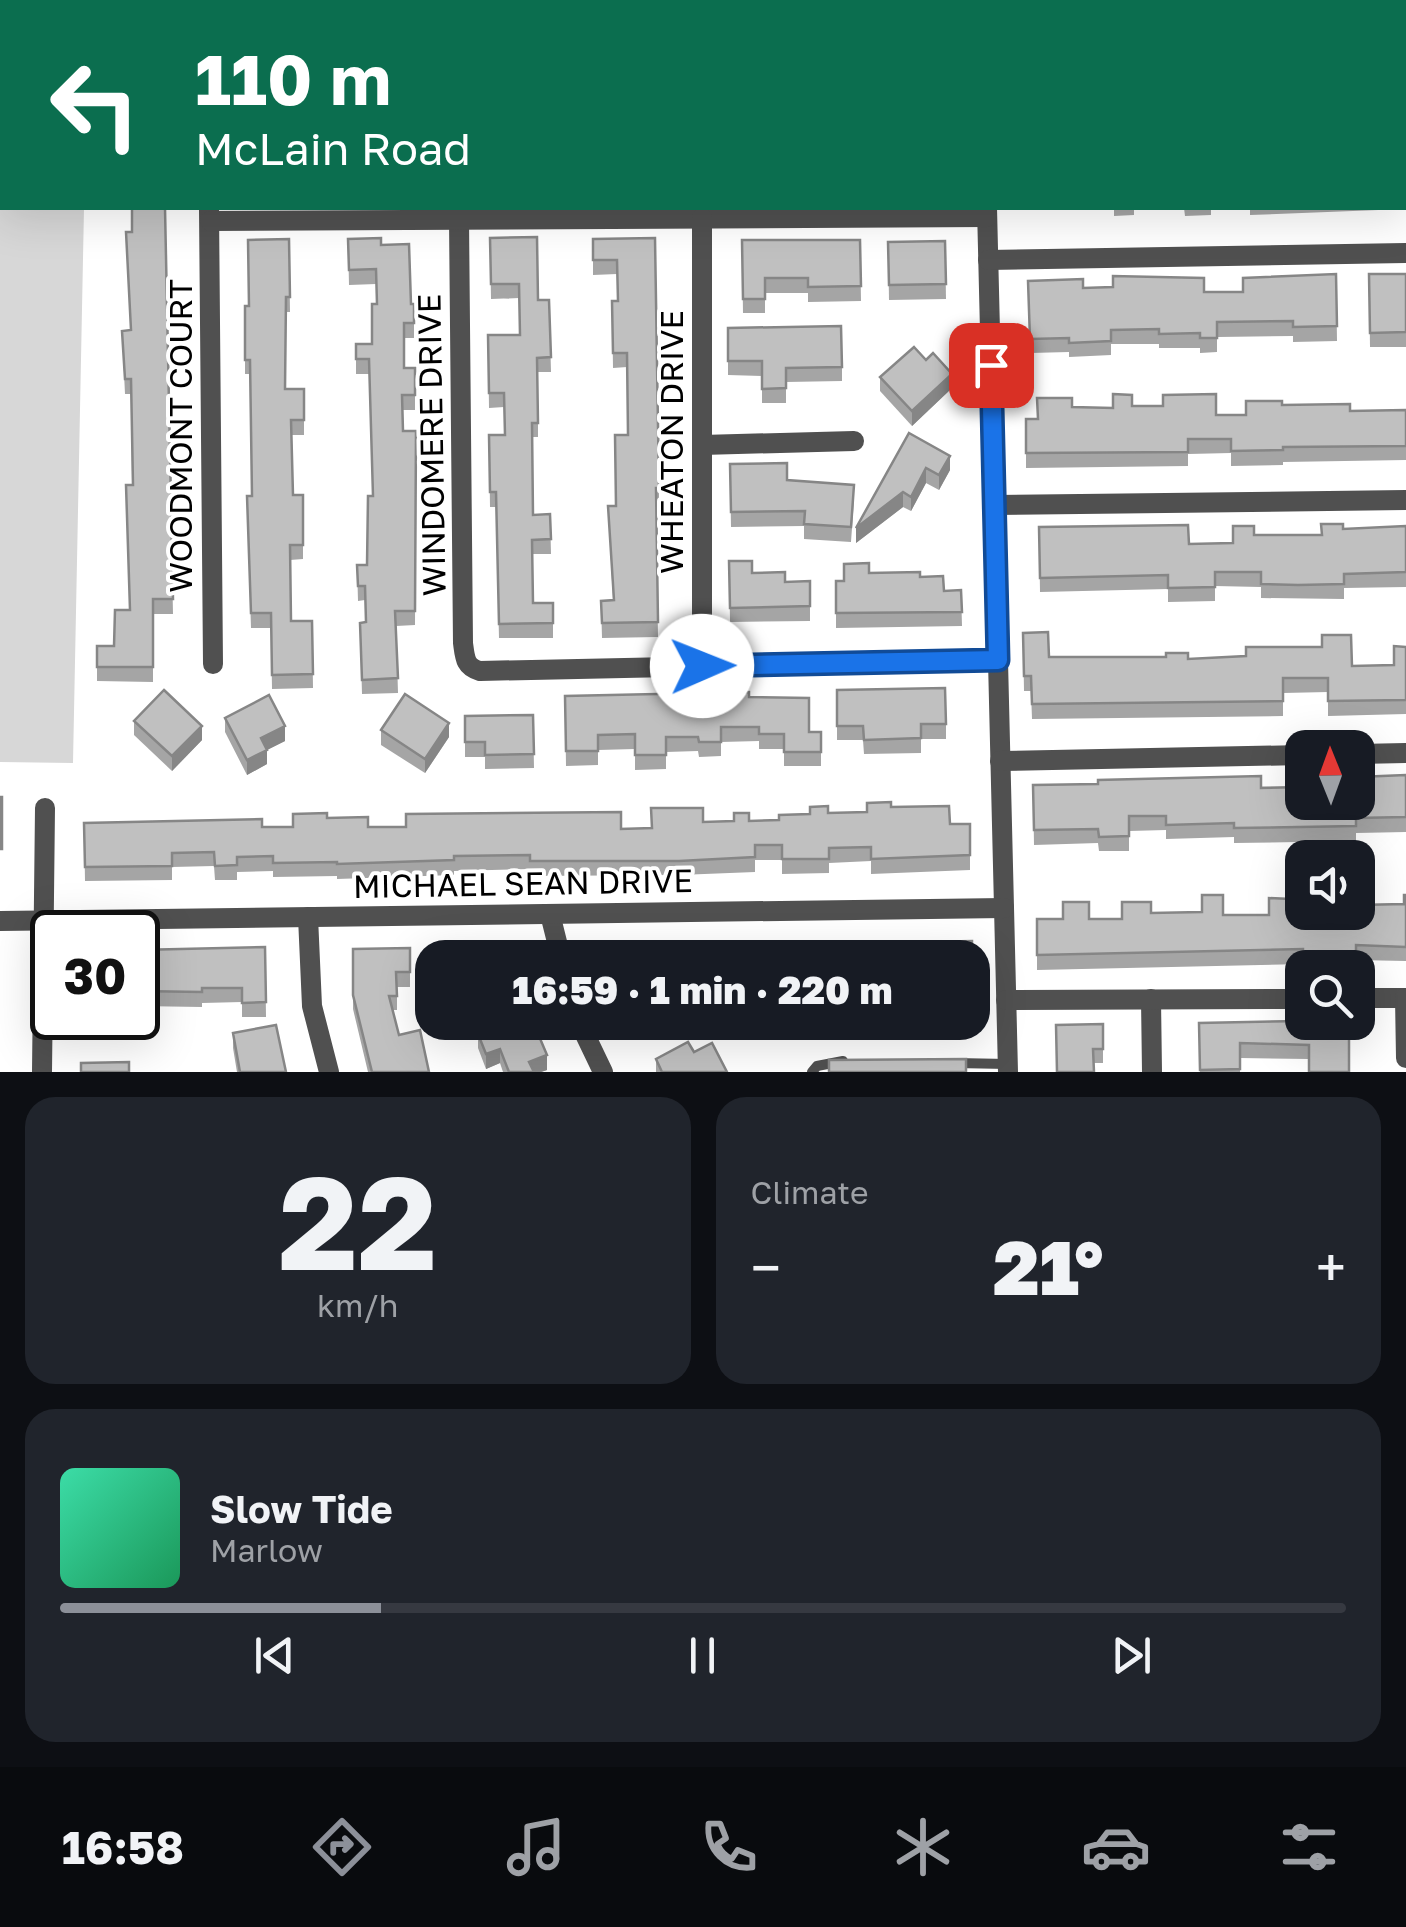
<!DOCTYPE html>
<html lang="en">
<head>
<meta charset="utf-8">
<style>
	body { margin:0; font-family:"Golos Text",sans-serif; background:#20242c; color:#f1f3f6; height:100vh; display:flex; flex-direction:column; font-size:38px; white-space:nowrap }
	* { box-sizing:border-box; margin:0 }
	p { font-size:32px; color:#9ea1a6 }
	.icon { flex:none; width:55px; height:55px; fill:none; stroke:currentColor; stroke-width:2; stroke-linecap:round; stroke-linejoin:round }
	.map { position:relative; height:1072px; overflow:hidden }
	.side { display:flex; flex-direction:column; gap:25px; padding:25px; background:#0d0f14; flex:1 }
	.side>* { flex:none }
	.guide { position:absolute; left:0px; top:0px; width:1408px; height:210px; box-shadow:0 10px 40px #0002; background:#0b6e4f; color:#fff; overflow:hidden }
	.needle { width:65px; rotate:359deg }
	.fabs { position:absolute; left:1285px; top:730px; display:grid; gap:20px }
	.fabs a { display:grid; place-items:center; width:90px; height:90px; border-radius:20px; background:#171b24; box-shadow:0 10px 40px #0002; font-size:50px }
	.speed { position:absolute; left:30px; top:910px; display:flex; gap:20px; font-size:50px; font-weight:700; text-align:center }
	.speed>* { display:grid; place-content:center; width:130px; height:130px; border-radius:50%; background:#171b24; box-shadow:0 10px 40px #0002; line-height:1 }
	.speed .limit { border:5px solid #111; border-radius:15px; background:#fff; color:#111 }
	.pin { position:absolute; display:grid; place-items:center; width:85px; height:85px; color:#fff; margin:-42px; border-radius:20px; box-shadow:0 5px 15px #0006 }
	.me { position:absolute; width:110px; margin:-55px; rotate:89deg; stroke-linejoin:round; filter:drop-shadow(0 0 8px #0008) }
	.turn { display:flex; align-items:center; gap:35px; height:210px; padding:0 30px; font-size:45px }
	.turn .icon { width:130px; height:130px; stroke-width:2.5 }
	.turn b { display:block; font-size:70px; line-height:85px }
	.big { font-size:75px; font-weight:800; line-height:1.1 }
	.side .tile { flex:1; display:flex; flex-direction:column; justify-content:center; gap:15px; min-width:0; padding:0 35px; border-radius:30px; background:#20242c }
	.side .dial { align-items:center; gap:0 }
	.dial b { font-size:130px; line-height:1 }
	.song { display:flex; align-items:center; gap:30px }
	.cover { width:120px; height:120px; border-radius:15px; background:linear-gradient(135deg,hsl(160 70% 55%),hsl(150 70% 35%)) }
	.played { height:10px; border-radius:5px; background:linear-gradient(90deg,#8c9099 25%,#363941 25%) }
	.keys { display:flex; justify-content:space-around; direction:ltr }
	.heat { display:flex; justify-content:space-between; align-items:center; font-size:55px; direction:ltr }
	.side .tiles { flex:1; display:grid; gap:25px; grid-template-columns:1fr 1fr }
	.tile:last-child { grid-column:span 2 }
	.trip { position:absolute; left:415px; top:940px; width:575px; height:100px; border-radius:30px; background:#171b24; box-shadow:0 10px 40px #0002; font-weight:800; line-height:100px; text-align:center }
	.dock { display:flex; height:160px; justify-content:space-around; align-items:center; background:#090b0e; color:#9ea1a6 }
	.dock .icon { width:70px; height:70px }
	.dock .on { color:#8c9099 }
	.dock b { font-size:45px; color:#f1f3f6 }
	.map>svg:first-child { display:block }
	.green { fill:#d7d7d7 }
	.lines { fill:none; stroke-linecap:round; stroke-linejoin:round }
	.lane { stroke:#505050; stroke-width:10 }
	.street { stroke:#505050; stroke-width:20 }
	.secondary { stroke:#1d1d1d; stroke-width:20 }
	.wall { fill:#a5a5a5 }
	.shaded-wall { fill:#868686 }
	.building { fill:#c0c0c0; stroke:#868686; stroke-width:2.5 }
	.route-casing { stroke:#114b97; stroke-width:25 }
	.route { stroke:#1a73e8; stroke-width:18 }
	.labels { text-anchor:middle; stroke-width:8; stroke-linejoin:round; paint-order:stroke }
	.street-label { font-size:32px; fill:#000; stroke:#fff }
</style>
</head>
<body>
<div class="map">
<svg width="1406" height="1072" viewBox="0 0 1406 1072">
	<rect width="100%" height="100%" fill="#fff"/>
	<polygon class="green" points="0,108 2,108 2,208 84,208 73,763 0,762"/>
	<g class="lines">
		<g class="lane">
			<polyline points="955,1063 1008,1064"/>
			<polyline points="812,1072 817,1066 843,1061"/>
		</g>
		<g class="street">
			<polyline points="533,0 538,2"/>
			<polyline points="382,2 383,0"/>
			<polyline points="624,2 625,0"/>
			<polyline points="1316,2 1316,0"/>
			<polyline points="0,83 2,83"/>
			<polyline points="987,208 1008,1072"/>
			<polyline points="209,209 213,664"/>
			<path d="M459,219L463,643C465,658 465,667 480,671L998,660"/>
			<polyline points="210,221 987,217"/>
			<polyline points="988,260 1406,253"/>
			<polyline points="702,445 854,441"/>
			<polyline points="994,505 1406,500"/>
			<polyline points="702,666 702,218"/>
			<polyline points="1358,754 1406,753"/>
			<polyline points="1000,761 1302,755"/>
			<polyline points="550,914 561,958"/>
			<polyline points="308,917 312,1006 329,1072"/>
			<polyline points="0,921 1004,908"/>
			<polyline points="1358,998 1406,998"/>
			<polyline points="1405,998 1406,1058"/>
			<polyline points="1151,999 1152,1072"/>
			<polyline points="1006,1000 1302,999"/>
			<polyline points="579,1022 603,1072"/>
			<polyline points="42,1072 45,808"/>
		</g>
		<g class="secondary">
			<polyline points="653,0 659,2"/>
			<polyline points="1405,70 1406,70"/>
		</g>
	</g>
	<g class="wall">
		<polygon points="0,0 2,2 2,62 0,62"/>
		<polygon points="165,208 173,614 153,614 153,682 97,681 97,646 114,646 130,610 132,485 131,394 125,394 122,331 130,330 132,232"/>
		<polygon points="1114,208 1134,208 1134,215 1114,216"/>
		<polygon points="1184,208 1211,208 1211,215 1185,216"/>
		<polygon points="1250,208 1404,208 1404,209 1250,215"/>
		<polygon points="490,238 538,300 549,300 551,372 538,372 538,437 532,437 533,515 550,514 551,554 532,554 533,603 553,603 553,638 499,638 496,507 490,507 489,435 505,435 504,407 489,408 488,335 520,335 519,298 491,299"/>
		<polygon points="655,238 659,488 659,502 656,502 658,637 602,638 601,601 613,600 608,506 616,506 628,435 627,367 613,368 612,301 617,301 617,274 593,275 593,239"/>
		<polygon points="289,239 290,312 286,312 285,389 304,420 304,435 292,435 293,495 303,495 303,559 290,560 291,621 312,621 313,688 272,689 271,628 251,628 247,496 252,496 250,374 245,374 245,306 249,306"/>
		<polygon points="348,239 381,245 411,304 414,304 414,338 404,338 404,368 415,368 415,410 402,410 403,431 416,431 415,625 396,626 398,693 362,694 360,623 366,622 365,600 358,601 357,565 367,565 373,496 369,374 356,374 356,344 372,344 377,304 376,284 349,285"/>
		<polygon points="742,240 860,240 861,301 808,302 808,293 765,293 765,313 743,313"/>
		<polygon points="945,241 946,299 889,300 888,242"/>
		<polygon points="1336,274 1337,341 1293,342 1293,336 1217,337 1217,352 1200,353 1200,348 1159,348 1159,344 1111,344 1111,355 1069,357 1069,352 1030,353 1028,296 1083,288 1204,292 1243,292"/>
		<polygon points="1369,274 1406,274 1406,347 1370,347"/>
		<polygon points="728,328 842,367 842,381 786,382 786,403 762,403 762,376 728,375"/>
		<polygon points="880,377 952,388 912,426 880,391"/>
		<polygon points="1282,405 1350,411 1406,410 1406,460 1283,462 1283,465 1231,466 1231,453 1188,454 1188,466 1026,468 1026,419 1037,419 1072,407 1113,408 1132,406 1216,415 1246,415"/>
		<polygon points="909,433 950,470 939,490 926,483 911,511 903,507 856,543"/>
		<polygon points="730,464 854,500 851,542 804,539 804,526 731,527"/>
		<polygon points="1406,526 1406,587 1344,588 1344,599 1261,598 1261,587 1215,586 1215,601 1168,602 1168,589 1040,592 1039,527 1189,544 1233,543 1254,535 1322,535 1343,529"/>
		<polygon points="729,561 752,573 785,582 810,581 810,621 730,622"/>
		<polygon points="869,573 920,577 944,591 961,590 962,626 836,628 836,581 844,581"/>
		<polygon points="1023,633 1049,657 1188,659 1352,666 1394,665 1406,647 1406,714 1328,716 1328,692 1283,693 1283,716 1032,719 1031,691 1024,691"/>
		<polygon points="837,690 946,724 946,739 921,739 921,753 864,754 863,740 837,740"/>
		<polygon points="565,696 749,697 809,732 821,732 821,766 784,766 784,749 759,749 759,741 721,742 721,756 699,757 698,751 666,752 666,769 635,770 635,749 598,750 598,765 566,766"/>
		<polygon points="533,715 534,768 485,769 485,757 465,757 465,716"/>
		<polygon points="225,718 285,741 267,750 267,764 247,775 225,732"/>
		<polygon points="134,721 202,740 172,771 134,735"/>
		<polygon points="381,730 449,737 425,773 381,745"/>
		<polygon points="1406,775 1406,832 1356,833 1356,841 1234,843 1234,837 1166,839 1166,830 1129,831 1129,851 1099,851 1098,843 1034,845 1033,785 1302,787"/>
		<polygon points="891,807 950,824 970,824 970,870 871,874 871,861 829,863 829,873 782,874 782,860 755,860 755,872 679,875 530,876 530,869 454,871 454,875 337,879 337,876 273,877 273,871 237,872 237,880 215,880 214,866 172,867 172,880 85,881 84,823 293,827 327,818 368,827 651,828 703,822 779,820 828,813 867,812"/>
		<polygon points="1406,895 1406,961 1356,960 1356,966 1303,967 1303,964 1037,970 1037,919 1122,919 1151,913 1269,915 1290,905 1404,904"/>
		<polygon points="265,947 266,1017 242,1017 242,1002 202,1003 202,1007 138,1006 138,950"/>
		<polygon points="410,948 410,987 397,987 397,1010 393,1010 399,1035 429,1072 368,1072 353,1009 353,949"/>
		<rect x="81" y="1018" width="33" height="1"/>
		<polygon points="1302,1021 1349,1072 1309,1059 1240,1058 1240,1072 1200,1072 1199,1023"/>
		<polygon points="1103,1024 1103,1063 1094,1063 1057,1072"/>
		<polygon points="233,1033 286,1072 237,1072 233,1048"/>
		<polygon points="478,1034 547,1070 541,1072 503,1072 500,1063 486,1069 478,1048"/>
		<polygon points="694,1052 727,1072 656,1072 656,1059"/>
	</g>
	<g class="shaded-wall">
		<polygon points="952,374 952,388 912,426 912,411"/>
		<polygon points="950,456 950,470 939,490 939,475"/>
		<polygon points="926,468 926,483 911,511 911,497"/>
		<polygon points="903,492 903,507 856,543 856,528"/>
		<polygon points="449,723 449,737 425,773 425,759"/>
		<polygon points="202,726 202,740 172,771 172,756"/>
		<polygon points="285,726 285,741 261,753 261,738"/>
		<polygon points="267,750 267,764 247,775 247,760"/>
		<polygon points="630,1022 666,1022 630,1031"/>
		<polygon points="500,1049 500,1063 486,1069 486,1054"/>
		<polygon points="547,1055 547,1070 541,1072 529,1072 529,1062"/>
	</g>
	<g class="building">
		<polygon points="0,0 81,0 81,2 2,2 2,34 0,34"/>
		<rect x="131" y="0" width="221" height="2"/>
		<polygon points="408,0 513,0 517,2 407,2"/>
		<polygon points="132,208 165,208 173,599 153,599 153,667 97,667 97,646 114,646 115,610 130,610 126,485 133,485 131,379 125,379 122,331 131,330 126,232 132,232"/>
		<polygon points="537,237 538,300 549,300 551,357 537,358 538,423 532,423 533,515 550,514 551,539 532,540 533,603 553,603 553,623 499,624 496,492 490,492 489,435 505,435 504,393 489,393 488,335 520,335 519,284 491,284 490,238"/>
		<polygon points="381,238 381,245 409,244 411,304 414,304 414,323 404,323 404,368 415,368 415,395 402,395 403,431 416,431 415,611 395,611 398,678 362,680 360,623 366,622 365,586 358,586 357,565 367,565 368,496 373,496 369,359 356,359 356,344 372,344 372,304 377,304 376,269 349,270 348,239"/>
		<polygon points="655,238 659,488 656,488 658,622 602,623 601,601 614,600 608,506 616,506 615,435 628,435 627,353 613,353 612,301 618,301 617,260 593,260 593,239"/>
		<polygon points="289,239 290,297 286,297 285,389 304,389 304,420 291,420 293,495 303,495 303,545 290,545 291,621 312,621 313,674 272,675 271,613 251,613 247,496 252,496 250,360 245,360 245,306 249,306 248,240"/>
		<polygon points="742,240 860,240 861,286 808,287 808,278 765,278 765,299 743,299"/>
		<polygon points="945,241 946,284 889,285 888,242"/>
		<polygon points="1336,274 1337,326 1293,327 1293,321 1217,322 1217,338 1200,338 1200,333 1159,334 1159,329 1111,330 1111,341 1069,343 1069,338 1030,339 1028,281 1083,279 1083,288 1113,287 1113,276 1204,278 1204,292 1243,292 1243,278"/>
		<polygon points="1369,274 1406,274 1406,332 1370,333"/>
		<polygon points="841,326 842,367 786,368 786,388 762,389 762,361 728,361 728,328"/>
		<polygon points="914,347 926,360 933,353 952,374 912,411 880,377"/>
		<polygon points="1113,394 1132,395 1132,406 1163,406 1163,395 1216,394 1216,415 1246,415 1246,401 1282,401 1282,405 1350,404 1350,411 1406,410 1406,446 1283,447 1283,450 1231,451 1231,439 1188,439 1188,452 1026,453 1026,419 1038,419 1037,398 1072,398 1072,407 1113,408"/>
		<polygon points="909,433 950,456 939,475 926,468 911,497 903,492 856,528"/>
		<polygon points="787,463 787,480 854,485 851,527 804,524 805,511 731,512 730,464"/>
		<polygon points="1321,524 1343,524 1343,529 1406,526 1406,572 1344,574 1344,584 1298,585 1261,584 1261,572 1215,572 1215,587 1168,588 1168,575 1040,578 1039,527 1188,525 1189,544 1233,543 1233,526 1254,526 1254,535 1322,535"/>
		<polygon points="729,561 752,561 752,573 785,572 785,582 810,581 810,606 730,608"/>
		<polygon points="869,563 869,573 920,572 920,577 943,576 944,591 961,590 962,612 836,613 836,581 844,581 844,564"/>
		<polygon points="1048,632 1049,657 1166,657 1166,653 1188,653 1188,659 1246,656 1246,647 1322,647 1322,635 1351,635 1352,666 1394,665 1394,646 1406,647 1406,700 1328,701 1328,678 1283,678 1283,701 1032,704 1031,676 1024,676 1023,633"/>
		<polygon points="945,688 946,724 921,724 921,738 864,740 863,726 837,726 837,690"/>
		<polygon points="164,690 202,726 172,756 134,721"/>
		<polygon points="749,692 749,697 809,698 809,732 821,732 821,752 784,752 784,734 759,734 759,727 721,727 721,742 699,742 698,737 666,737 666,755 635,755 635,734 598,735 598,751 566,751 565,696"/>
		<polygon points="405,694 449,723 425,759 381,730"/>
		<polygon points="269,695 285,726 261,738 267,750 247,760 225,718"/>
		<polygon points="533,715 534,754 485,755 485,742 465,742 465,716"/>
		<polygon points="1406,775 1406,817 1356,818 1356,826 1234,828 1234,823 1166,825 1166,816 1129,816 1129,836 1099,837 1098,829 1034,830 1033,785 1098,784 1098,780 1261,776 1261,788 1302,787 1302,780 1302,802 1358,802 1358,777"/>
		<rect x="0" y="797" width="2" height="52"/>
		<polygon points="891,802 891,807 949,806 950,824 970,824 970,855 871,859 871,847 829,848 829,859 782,859 782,845 755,845 755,857 679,861 530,861 530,855 454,856 454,860 337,864 337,862 273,863 273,856 237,857 237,865 215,866 214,852 172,853 172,866 85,867 84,823 262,819 262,827 293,827 293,814 327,813 327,818 368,817 368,827 406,827 406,814 621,812 621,829 652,828 651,808 703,808 703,822 734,821 734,813 749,813 749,821 779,820 779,815 810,814 810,807 828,806 828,813 867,812 867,803"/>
		<polygon points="1202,895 1223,895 1223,915 1269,915 1269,898 1290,899 1290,905 1302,905 1302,912 1358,912 1358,905 1404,904 1404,895 1406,895 1406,947 1356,945 1356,952 1303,953 1303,949 1037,955 1037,919 1063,919 1063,902 1089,902 1089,919 1122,919 1122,902 1151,902 1151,913 1202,912"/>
		<polygon points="972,941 972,958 874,958 874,943"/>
		<polygon points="652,943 656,958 615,958 614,952"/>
		<polygon points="835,944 835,958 784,958 783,945"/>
		<rect x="709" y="945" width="47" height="13"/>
		<polygon points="265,947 266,1002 242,1003 242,988 202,988 202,992 138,991 138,950"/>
		<polygon points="520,947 521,958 459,958 459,954"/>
		<polygon points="410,948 410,972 396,972 397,996 389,996 399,1035 420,1030 429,1072 372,1072 353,995 353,949"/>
		<polygon points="1302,1021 1349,1022 1349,1072 1309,1072 1309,1045 1240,1043 1240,1069 1200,1070 1199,1023"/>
		<polygon points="506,1022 533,1022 547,1055 529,1062 534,1072 509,1072 500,1049 486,1054 478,1034"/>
		<polygon points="1103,1024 1103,1049 1093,1049 1094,1072 1057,1072 1056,1025"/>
		<polygon points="276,1025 286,1072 240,1072 233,1033"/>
		<polygon points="688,1042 694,1052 712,1043 727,1072 662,1072 656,1059"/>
		<polygon points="966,1059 966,1072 829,1072 829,1060"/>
		<polygon points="129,1062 129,1072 81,1072 81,1063"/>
	</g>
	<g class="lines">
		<defs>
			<polyline id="route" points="702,666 998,660 991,365"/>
		</defs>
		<use href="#route" class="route-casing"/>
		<use href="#route" class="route"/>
	</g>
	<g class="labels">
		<g class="street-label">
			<text transform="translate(181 436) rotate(-90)" y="11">WOODMONT COURT</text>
			<text transform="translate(672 442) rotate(-90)" y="11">WHEATON DRIVE</text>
			<text transform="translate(432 445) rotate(-91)" y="11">WINDOMERE DRIVE</text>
			<text transform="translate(523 884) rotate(-1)" y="11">MICHAEL SEAN DRIVE</text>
		</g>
	</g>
</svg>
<div class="fabs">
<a><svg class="needle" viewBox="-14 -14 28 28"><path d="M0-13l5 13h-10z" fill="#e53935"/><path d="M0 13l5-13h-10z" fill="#9ea1a6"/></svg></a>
<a><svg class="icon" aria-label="sound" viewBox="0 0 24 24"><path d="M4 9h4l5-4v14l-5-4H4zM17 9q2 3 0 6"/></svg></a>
<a><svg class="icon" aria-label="search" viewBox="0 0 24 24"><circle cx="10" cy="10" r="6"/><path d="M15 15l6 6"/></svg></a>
</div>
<div class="speed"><div class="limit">30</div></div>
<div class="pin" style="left:991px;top:365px;background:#d93025"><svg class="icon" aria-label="arrive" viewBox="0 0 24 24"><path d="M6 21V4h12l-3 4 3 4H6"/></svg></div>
<svg class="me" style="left:702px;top:666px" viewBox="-20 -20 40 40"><circle r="19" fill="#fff"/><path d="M0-13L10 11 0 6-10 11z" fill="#1a73e8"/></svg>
<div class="trip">16:59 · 1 min · 220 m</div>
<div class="guide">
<div class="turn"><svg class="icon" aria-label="left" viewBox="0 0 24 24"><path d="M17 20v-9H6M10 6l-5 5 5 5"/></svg><div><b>110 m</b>McLain Road</div></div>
</div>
</div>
<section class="side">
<div class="tiles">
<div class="tile dial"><b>22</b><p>km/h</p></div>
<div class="tile"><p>Climate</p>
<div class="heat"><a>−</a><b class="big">21°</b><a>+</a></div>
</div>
<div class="tile">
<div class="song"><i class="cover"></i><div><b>Slow Tide</b><p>Marlow</p></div></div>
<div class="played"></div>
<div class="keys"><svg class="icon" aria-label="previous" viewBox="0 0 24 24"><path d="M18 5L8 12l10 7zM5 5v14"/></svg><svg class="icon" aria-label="pause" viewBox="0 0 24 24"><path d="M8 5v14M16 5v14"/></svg><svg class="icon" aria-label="next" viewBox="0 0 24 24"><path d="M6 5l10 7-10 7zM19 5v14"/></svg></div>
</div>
</div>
</section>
<nav class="dock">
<b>16:58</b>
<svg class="icon on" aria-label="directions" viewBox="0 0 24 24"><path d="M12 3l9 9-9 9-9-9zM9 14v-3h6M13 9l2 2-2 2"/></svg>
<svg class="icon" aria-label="music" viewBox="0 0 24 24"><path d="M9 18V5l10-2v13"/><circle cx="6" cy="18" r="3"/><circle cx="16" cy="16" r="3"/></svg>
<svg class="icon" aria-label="phone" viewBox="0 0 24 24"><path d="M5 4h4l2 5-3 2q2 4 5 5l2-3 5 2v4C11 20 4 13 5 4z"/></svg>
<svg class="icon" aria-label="climate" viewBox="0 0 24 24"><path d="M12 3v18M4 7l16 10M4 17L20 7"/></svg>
<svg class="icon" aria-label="car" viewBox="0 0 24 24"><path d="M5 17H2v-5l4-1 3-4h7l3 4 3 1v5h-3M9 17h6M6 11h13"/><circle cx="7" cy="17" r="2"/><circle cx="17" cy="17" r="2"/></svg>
<svg class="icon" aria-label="filters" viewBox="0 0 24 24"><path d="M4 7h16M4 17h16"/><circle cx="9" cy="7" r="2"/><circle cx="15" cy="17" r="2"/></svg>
</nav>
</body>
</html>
